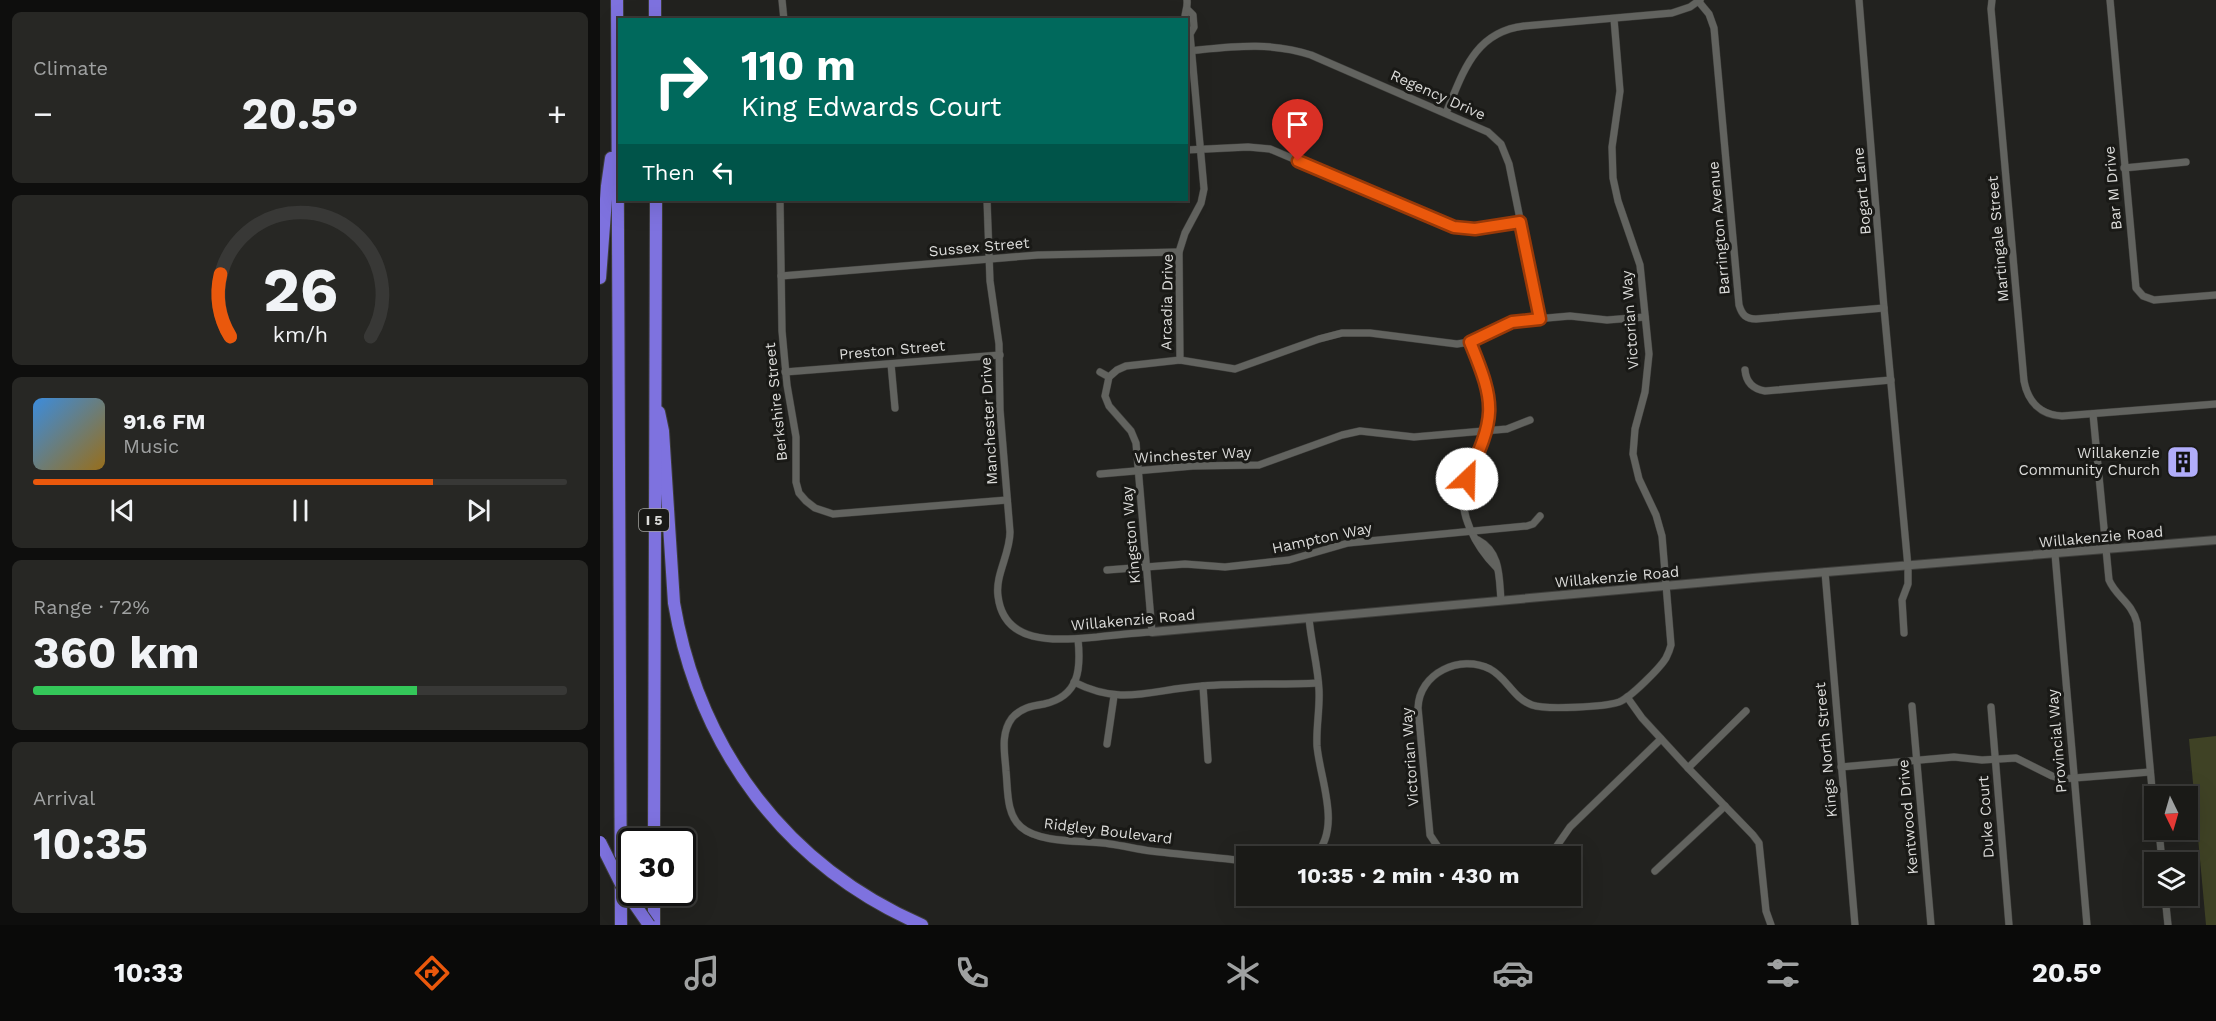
<!DOCTYPE html>
<html lang="en">
<head>
<meta charset="utf-8">
<style>
	body { margin:0; font-family:"Work Sans",sans-serif; background:#272724; color:#f1f3f6; height:100vh; display:flex; flex-direction:column; font-size:22px; white-space:nowrap }
	* { box-sizing:border-box; margin:0 }
	p { font-size:20px; color:#9fa1a1 }
	.icon { flex:none; width:33px; height:33px; fill:none; stroke:currentColor; stroke-width:2; stroke-linecap:round; stroke-linejoin:round }
	.map { position:relative; flex:1; overflow:hidden }
	.side { display:flex; flex-direction:column; gap:12px; padding:12px; background:#0e0e0d; width:600px }
	.side>* { flex:none }
	.hud { position:absolute; left:18px; top:18px; width:570px; height:183px; border-radius:0px; box-shadow:0 6px 24px #0002,0 0 0 2px #383836; background:#00695c; color:#fff; overflow:hidden }
	.needle { width:39px; rotate:175deg }
	.tools { position:absolute; left:1544px; top:786px; display:grid; gap:12px }
	.tools a { display:grid; place-items:center; width:54px; height:54px; border-radius:0px; background:#1a1a17; box-shadow:0 6px 24px #0002,0 0 0 2px #383836; font-size:30px }
	.speed { position:absolute; left:18px; top:828px; display:flex; gap:12px; font-size:30px; font-weight:700; text-align:center }
	.speed>* { display:grid; place-content:center; width:78px; height:78px; border-radius:50%; background:#1a1a17; box-shadow:0 6px 24px #0002,0 0 0 2px #383836; line-height:1 }
	.speed .limit { border:3px solid #111; border-radius:9px; background:#fff; color:#111 }
	.pin { position:absolute; display:grid; place-items:center; width:51px; height:51px; color:#fff; margin:-62px -26px; border-radius:50% 50% 50% 0; rotate:-45deg; box-shadow:0 0 6px #0007 }
	.pin .icon { rotate:45deg }
	.me { position:absolute; width:66px; margin:-33px; rotate:24deg; stroke-linejoin:round; filter:drop-shadow(0 0 4px #0008) }
	.turn { display:flex; align-items:center; gap:21px; height:126px; padding:0 24px; font-size:27px }
	.turn .icon { width:78px; height:78px; stroke-width:2.5 }
	.turn b { display:block; font-size:42px; line-height:51px }
	.then { display:flex; align-items:center; height:57px; padding:0 24px; background:#0003; gap:12px; font-size:22px }
	.big { font-size:45px; font-weight:700; line-height:1.1 }
	.side .card { flex:1; display:flex; flex-direction:column; justify-content:center; gap:9px; min-width:0; padding:0 21px; border-radius:9px; background:#272724 }
	.side .dial { align-items:center; gap:0 }
	.dial svg { height:156px; overflow:visible; fill:none; stroke:#383836; stroke-width:7; stroke-linecap:round; text-anchor:middle }
	.dial text { fill:#f1f3f6; stroke:none }
	.song { display:flex; align-items:center; gap:18px }
	.cover { width:72px; height:72px; border-radius:9px; background:linear-gradient(135deg,hsl(210 70% 55%),hsl(40 70% 35%)) }
	.played { height:6px; border-radius:3px; background:linear-gradient(90deg,#ea580c 75%,#383836 75%) }
	.keys { display:flex; justify-content:space-around; direction:ltr }
	.heat { display:flex; justify-content:space-between; align-items:center; font-size:33px; direction:ltr }
	.charge { height:9px; border-radius:4px; background:linear-gradient(90deg,#34c759 72%,#383836 0) }
	.trip { position:absolute; left:636px; top:846px; width:345px; height:60px; border-radius:0px; background:#1a1a17; box-shadow:0 6px 24px #0002,0 0 0 2px #383836; font-weight:700; line-height:60px; text-align:center }
	.menu { display:flex; height:96px; justify-content:space-around; align-items:center; background:#0a0a09; color:#9fa1a1 }
	.menu .icon { width:42px; height:42px }
	.menu .current { color:#ea580c }
	.menu b { font-size:27px; color:#f1f3f6 }
	main { display:flex; flex:1; min-height:0 }
	.map>svg:first-child { display:block }
	.green { fill:#3f4225 }
	.lines { fill:none; stroke-linecap:round; stroke-linejoin:round }
	.minor-casing { stroke:#3e3e3b; stroke-width:8 }
	.tertiary-casing { stroke:#3e3e3b; stroke-width:10 }
	.motorway-casing { stroke:#3e3e3b; stroke-width:14 }
	.minor { stroke:#62635f; stroke-width:7 }
	.tertiary { stroke:#62635f; stroke-width:8 }
	.motorway { stroke:#7e72df; stroke-width:12 }
	.motorway-bridge-casing { stroke:#3e3e3b; stroke-width:14; stroke-linecap:butt }
	.motorway-bridge { stroke:#7e72df; stroke-width:12 }
	.route-casing { stroke:#983908; stroke-width:15 }
	.route { stroke:#ea580c; stroke-width:10 }
	.labels { text-anchor:middle; stroke-width:6; stroke-linejoin:round; paint-order:stroke }
	.shield { fill:#191916; stroke:#a2a29f; stroke-width:1.5 }
	.shield-label { font-size:14px; font-weight:bold; fill:#dcdcda }
	.street-label { font-size:15px; fill:#dcdcda; stroke:#191916 }
	.poi-label { font-size:15px; fill:#dcdcda; stroke:#191916; text-anchor:end }
</style>
</head>
<body>
<main>
<section class="side">
<div class="card"><p>Climate</p>
<div class="heat"><a>−</a><b class="big">20.5°</b><a>+</a></div>
</div>
<div class="card dial"><svg viewBox="0 0 100 80">
<path d="M14 69A42 42 0 1 1 86 69"/>
<path d="M14 69A42 42 0 0 1 9 37" stroke="#ea580c"/>
<text x="50" y="56" font-size="32" font-weight="700">26</text>
<text x="50" y="72" font-size="11">km/h</text>
</svg></div>
<div class="card">
<div class="song"><i class="cover"></i><div><b>91.6 FM</b><p>Music</p></div></div>
<div class="played"></div>
<div class="keys"><svg class="icon" aria-label="previous" viewBox="0 0 24 24"><path d="M18 5L8 12l10 7zM5 5v14"/></svg><svg class="icon" aria-label="pause" viewBox="0 0 24 24"><path d="M8 5v14M16 5v14"/></svg><svg class="icon" aria-label="next" viewBox="0 0 24 24"><path d="M6 5l10 7-10 7zM19 5v14"/></svg></div>
</div>
<div class="card"><p>Range · 72%</p><b class="big">360 km</b><div class="charge"></div></div>
<div class="card"><p>Arrival</p><b class="big">10:35</b></div>
</section>
<div class="map">
<svg width="1616" height="925" viewBox="0 0 1616 925">
	<rect width="100%" height="100%" fill="#22221f"/>
	<polygon class="green" points="1616,736 1616,925 1606,925 1589,739"/>
	<g class="lines">
		<defs>
			<g id="minor">
				<polyline points="182,0 184,20"/>
				<polyline points="1259,0 1284,308 1308,567 1308,584 1302,600 1304,633"/>
				<path d="M1392,0L1391,9L1424,381C1428,402 1441,415 1462,416L1616,404"/>
				<polyline points="1510,0 1536,288 1543,296 1554,300 1616,295"/>
				<path d="M1099,2L1109,14L1114,28L1139,305C1142,315 1146,319 1156,319L1284,308"/>
				<path d="M585,20C584,13 588,9 587,0"/>
				<path d="M586,51C630,47 669,41 711,55L888,132L901,144L909,164L940,319"/>
				<path d="M846,113C863,73 874,32 924,26L1072,13L1090,7L1100,0"/>
				<polyline points="586,150 648,147 670,149 854,227 875,229 920,222"/>
				<polyline points="1524,168 1586,162"/>
				<polyline points="180,200 182,331 187,385 196,437 196,482 199,493 206,501 215,508 233,514 407,500"/>
				<path d="M387,200L390,281L399,344L400,410L410,532C410,554 395,575 398,596C404,647 459,640 497,637C515,635 534,633 552,632L536,443L531,431L509,406L505,396L509,377L517,370L526,366L580,360L635,369L719,339L742,333H770L857,344L876,341L912,322L924,320L970,316L1007,320L1045,317"/>
				<polyline points="181,276 438,255 579,252"/>
				<path d="M870,342C880,365 891,387 890,412C888,438 874,458 866,481C855,511 877,548 897,568"/>
				<polyline points="580,360 579,252 585,233 601,203 604,189 590,34 594,27 593,15 588,10"/>
				<polyline points="291,364 295,408"/>
				<path d="M1145,370C1146,382 1153,389 1165,391L1291,380"/>
				<polyline points="185,372 400,355"/>
				<polyline points="500,372 509,377"/>
				<path d="M1493,414L1509,580C1516,597 1532,602 1537,623L1554,811"/>
				<polyline points="500,474 593,466 659,465 742,435 760,431 814,437 907,429 930,420"/>
				<path d="M878,540C901,552 899,578 901,600"/>
				<polyline points="1455,554 1487,925"/>
				<polyline points="507,570 585,564 625,567 689,560 748,543 927,526 933,524 940,516"/>
				<polyline points="1225,572 1255,925"/>
				<path d="M709,618C711,642 718,666 719,690C720,709 716,727 717,746C720,780 742,827 715,856"/>
				<path d="M478,639C481,668 480,696 444,704C431,706 421,708 412,718C400,734 405,754 406,771C408,790 406,814 421,827C440,844 485,840 510,844C524,846 537,849 551,851C583,855 615,857 646,861"/>
				<path d="M474,682C523,707 552,689 602,686C640,683 679,685 718,683"/>
				<polyline points="603,686 608,760"/>
				<polyline points="1027,697 1042,718 1088,768 1146,711"/>
				<polyline points="1312,706 1331,925"/>
				<polyline points="1391,707 1409,925"/>
				<polyline points="507,744 514,696"/>
				<polyline points="1241,767 1354,757 1382,760 1416,758 1452,776 1462,779 1550,772"/>
				<polyline points="1088,768 1153,835 1159,843 1166,911 1171,925"/>
				<polyline points="1559,830 1562,862"/>
				<path d="M848,856L840,850L830,835L818,708C819,673 860,654 890,669C907,678 913,698 932,705C946,710 1004,707 1019,702C1030,698 1060,668 1066,658C1068,654 1070,649 1071,645L1062,536L1056,515L1039,479L1033,454L1035,429L1045,392L1049,354L1040,265L1018,201L1013,178L1012,147L1020,91L1014,19"/>
				<polyline points="947,856 954,850 970,827 1061,739"/>
				<polyline points="1055,871 1125,806"/>
				<polyline points="1565,896 1568,925"/>
			</g>
			<polyline id="tertiary" points="552,632 1153,578 1616,540"/>
			<g id="motorway">
				<polyline points="17,0 21,925"/>
				<polyline points="55,0 55,20"/>
				<polyline points="0,278 7,186 11,158"/>
				<path d="M59,412L63,431L74,603C99,749 185,865 322,925"/>
				<polyline points="54,842 56,200"/>
				<polyline points="54,892 54,925"/>
			</g>
		</defs>
		<use href="#minor" class="minor-casing"/>
		<use href="#tertiary" class="tertiary-casing"/>
		<use href="#motorway" class="motorway-casing"/>
		<use href="#minor" class="minor"/>
		<use href="#tertiary" class="tertiary"/>
		<use href="#motorway" class="motorway"/>
		<defs>
			<polyline id="motorway-bridge" points="0,842 22,886 49,925"/>
		</defs>
		<use href="#motorway-bridge" class="motorway-bridge-casing"/>
		<use href="#motorway-bridge" class="motorway-bridge"/>
	</g>
	<g class="lines">
		<defs>
			<path id="route" d="M698,161L854,227L875,229L920,222L940,319L912,322L870,342C897,407 895,416 867,479"/>
		</defs>
		<use href="#route" class="route-casing"/>
		<use href="#route" class="route"/>
	</g>
	<defs>
		<symbol id="building-square" viewBox="-11 -11 22 22"><rect x="-9" y="-9" width="18" height="18" rx="4" fill="#b1adfa" stroke="#191916"/><path d="M-4-6H4V6H1V3H-1V6H-4ZM-2.5-4.3h1.7v1.8h-1.7ZM.8-4.3h1.7v1.8H.8ZM-2.5-1h1.7V.8h-1.7ZM.8-1h1.7V.8H.8Z" fill="#111"/></symbol>
	</defs>
	<g fill-rule="evenodd">
		<use href="#building-square" x="1564" y="443" width="38" height="38"/>
	</g>
	<g class="labels">
		<rect class="shield" x="39" y="509" width="30" height="22" rx="4.5"/>
		<g class="shield-label">
			<text x="54" y="525">I 5</text>
		</g>
		<g class="street-label">
			<text transform="translate(838 95) rotate(24)" y="5">Regency Drive</text>
			<text transform="translate(1513 188) rotate(-95)" y="5">Bar M Drive</text>
			<text transform="translate(1262 191) rotate(-95)" y="5">Bogart Lane</text>
			<text transform="translate(1119 228) rotate(-95)" y="5">Barrington Avenue</text>
			<text transform="translate(1398 239) rotate(-95)" y="5">Martingale Street</text>
			<text transform="translate(379 247) rotate(-5)" y="5">Sussex Street</text>
			<text transform="translate(567 302) rotate(-89)" y="5">Arcadia Drive</text>
			<text transform="translate(1030 320) rotate(-94)" y="5">Victorian Way</text>
			<text transform="translate(292 350) rotate(-5)" y="5">Preston Street</text>
			<text transform="translate(176 402) rotate(-96)" y="5">Berkshire Street</text>
			<text transform="translate(389 421) rotate(-93)" y="5">Manchester Drive</text>
			<text transform="translate(593 455) rotate(-3)" y="5">Winchester Way</text>
			<text transform="translate(531 535) rotate(-95)" y="5">Kingston Way</text>
			<text transform="translate(1501 537) rotate(-5)" y="5">Willakenzie Road</text>
			<text transform="translate(722 538) rotate(-12)" y="5">Hampton Way</text>
			<text transform="translate(1017 577) rotate(-5)" y="5">Willakenzie Road</text>
			<text transform="translate(533 620) rotate(-5)" y="5">Willakenzie Road</text>
			<text transform="translate(1457 741) rotate(-95)" y="5">Provincial Way</text>
			<text transform="translate(1226 750) rotate(-95)" y="5">Kings North Street</text>
			<text transform="translate(810 757) rotate(-94)" y="5">Victorian Way</text>
			<text transform="translate(1308 817) rotate(-95)" y="5">Kentwood Drive</text>
			<text transform="translate(1386 817) rotate(-94)" y="5">Duke Court</text>
			<text transform="translate(508 831) rotate(7)" y="5">Ridgley Boulevard</text>
		</g>
		<g class="poi-label">
			<text x="1560" y="458">Willakenzie<tspan x="1560" dy="17">Community Church</tspan></text>
		</g>
	</g>
</svg>
<div class="tools">
<a><svg class="needle" viewBox="-14 -14 28 28"><path d="M0-13l5 13h-10z" fill="#e53935"/><path d="M0 13l5-13h-10z" fill="#9fa1a1"/></svg></a>
<a><svg class="icon" aria-label="layers" viewBox="0 0 24 24"><path d="M12 4l9 5-9 5-9-5zM3 14l9 5 9-5"/></svg></a>
</div>
<div class="speed"><div class="limit">30</div></div>
<div class="pin" style="left:698px;top:161px;background:#d93025"><svg class="icon" aria-label="arrive" viewBox="0 0 24 24"><path d="M6 21V4h12l-3 4 3 4H6"/></svg></div>
<svg class="me" style="left:867px;top:479px" viewBox="-20 -20 40 40"><circle r="19" fill="#fff"/><path d="M0-13L10 11 0 6-10 11z" fill="#ea580c"/></svg>
<div class="trip">10:35 · 2 min · 430 m</div>
<div class="hud">
<div class="turn"><svg class="icon" aria-label="right" viewBox="0 0 24 24"><path d="M7 20v-9h11M14 6l5 5-5 5"/></svg><div><b>110 m</b>King Edwards Court</div></div>
<div class="then">Then<svg class="icon" aria-label="left" viewBox="0 0 24 24"><path d="M17 20v-9H6M10 6l-5 5 5 5"/></svg></div>
</div>
</div>
</main>
<nav class="menu">
<b>10:33</b>
<svg class="icon current" aria-label="directions" viewBox="0 0 24 24"><path d="M12 3l9 9-9 9-9-9zM9 14v-3h6M13 9l2 2-2 2"/></svg>
<svg class="icon" aria-label="music" viewBox="0 0 24 24"><path d="M9 18V5l10-2v13"/><circle cx="6" cy="18" r="3"/><circle cx="16" cy="16" r="3"/></svg>
<svg class="icon" aria-label="phone" viewBox="0 0 24 24"><path d="M5 4h4l2 5-3 2q2 4 5 5l2-3 5 2v4C11 20 4 13 5 4z"/></svg>
<svg class="icon" aria-label="climate" viewBox="0 0 24 24"><path d="M12 3v18M4 7l16 10M4 17L20 7"/></svg>
<svg class="icon" aria-label="car" viewBox="0 0 24 24"><path d="M5 17H2v-5l4-1 3-4h7l3 4 3 1v5h-3M9 17h6M6 11h13"/><circle cx="7" cy="17" r="2"/><circle cx="17" cy="17" r="2"/></svg>
<svg class="icon" aria-label="filters" viewBox="0 0 24 24"><path d="M4 7h16M4 17h16"/><circle cx="9" cy="7" r="2"/><circle cx="15" cy="17" r="2"/></svg>
<b>20.5°</b>
</nav>
</body>
</html>
